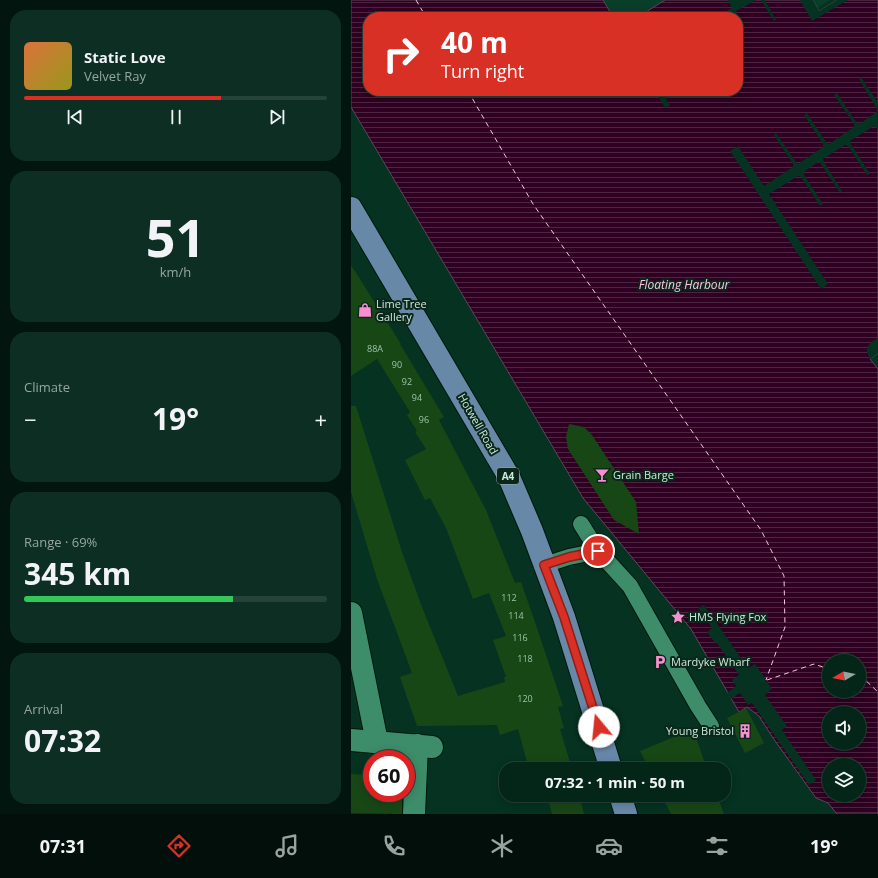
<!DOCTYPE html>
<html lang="en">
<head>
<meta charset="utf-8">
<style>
	body { margin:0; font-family:"Open Sans",sans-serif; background:#0d2e22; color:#f1f3f6; height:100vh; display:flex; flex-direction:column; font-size:15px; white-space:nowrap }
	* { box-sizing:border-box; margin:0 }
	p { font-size:13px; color:#97a5a2 }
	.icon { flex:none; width:22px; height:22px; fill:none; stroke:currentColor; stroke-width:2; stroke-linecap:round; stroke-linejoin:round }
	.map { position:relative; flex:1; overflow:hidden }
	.panel { display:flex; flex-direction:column; gap:10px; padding:10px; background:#02150e; width:351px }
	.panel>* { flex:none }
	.hud { position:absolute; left:12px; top:12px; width:380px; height:84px; border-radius:16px; box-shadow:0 2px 10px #0003,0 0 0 1px #254338; background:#d93025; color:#fff; overflow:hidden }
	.needle { width:26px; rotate:260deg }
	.buttons { position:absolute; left:471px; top:654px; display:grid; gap:8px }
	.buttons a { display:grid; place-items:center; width:44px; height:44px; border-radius:50%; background:#042619; box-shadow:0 2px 10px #0003,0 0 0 1px #254338; font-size:20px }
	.speed { position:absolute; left:12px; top:750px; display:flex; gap:8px; font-size:20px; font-weight:700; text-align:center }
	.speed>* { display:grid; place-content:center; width:52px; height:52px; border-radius:50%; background:#042619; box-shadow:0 2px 10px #0003,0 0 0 1px #254338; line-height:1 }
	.speed .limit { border:6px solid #d22; background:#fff; color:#111 }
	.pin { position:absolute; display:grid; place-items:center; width:34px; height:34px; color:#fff; margin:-17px; border:2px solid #fff; border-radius:50%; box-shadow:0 1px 4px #0007 }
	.me { position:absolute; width:44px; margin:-22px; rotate:343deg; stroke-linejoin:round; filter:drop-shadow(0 0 3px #0008) }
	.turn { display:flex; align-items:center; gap:14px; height:84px; padding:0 12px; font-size:18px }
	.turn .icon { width:52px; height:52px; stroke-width:2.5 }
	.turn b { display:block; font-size:28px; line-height:34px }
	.big { font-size:30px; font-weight:700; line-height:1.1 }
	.panel .card { flex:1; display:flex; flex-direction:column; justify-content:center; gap:6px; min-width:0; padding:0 14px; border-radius:16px; background:#0d2e22 }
	.panel .dial { align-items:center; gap:0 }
	.dial b { font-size:52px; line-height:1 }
	.song { display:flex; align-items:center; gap:12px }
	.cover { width:48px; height:48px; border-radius:6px; background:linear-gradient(135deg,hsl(20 70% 55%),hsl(60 70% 35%)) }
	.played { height:4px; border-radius:2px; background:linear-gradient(90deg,#d93025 65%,#254338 65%) }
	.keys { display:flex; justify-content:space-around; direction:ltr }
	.heat { display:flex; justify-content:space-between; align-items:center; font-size:22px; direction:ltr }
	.charge { height:6px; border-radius:3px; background:linear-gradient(90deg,#34c759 69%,#254338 0) }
	.trip { position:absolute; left:148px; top:762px; width:232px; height:40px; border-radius:16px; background:#042619; box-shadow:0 2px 10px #0003,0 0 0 1px #254338; font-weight:700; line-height:40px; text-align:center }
	.dock { display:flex; height:64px; justify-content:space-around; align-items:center; background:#020f0a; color:#97a5a2 }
	.dock .icon { width:28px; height:28px }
	.dock .on { color:#d93025 }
	.dock b { font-size:18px; color:#f1f3f6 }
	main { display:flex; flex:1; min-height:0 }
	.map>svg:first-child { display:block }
	.built { fill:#093e2a }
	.water { fill:url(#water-rules); stroke:#5d4758; fill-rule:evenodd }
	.pier { fill:#053221 }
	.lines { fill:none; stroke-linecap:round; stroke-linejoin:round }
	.ferry { stroke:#fcc5e5; stroke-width:1; stroke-dasharray:5 4; stroke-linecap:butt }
	.building { fill:#184716 }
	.service-casing { stroke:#01180d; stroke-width:18 }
	.minor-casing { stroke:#01180d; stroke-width:24 }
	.primary-casing { stroke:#01180d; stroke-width:24 }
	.service { stroke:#3d8c6a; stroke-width:16 }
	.minor { stroke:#3d8c6a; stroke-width:22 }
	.primary { stroke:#6888a8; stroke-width:22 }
	.route-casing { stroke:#8d1f18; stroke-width:10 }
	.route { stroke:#d93025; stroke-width:7 }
	.labels { text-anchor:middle; stroke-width:4; stroke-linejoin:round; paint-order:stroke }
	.number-label { font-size:9px; fill:#9bc4a8 }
	.shield { fill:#0d261b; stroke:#8fb1a0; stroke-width:1 }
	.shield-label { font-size:10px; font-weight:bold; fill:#c7edd9 }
	.poi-label { font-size:11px; fill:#c7edd9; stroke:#0d261b; text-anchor:start }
	.street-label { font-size:11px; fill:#c7edd9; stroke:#0d261b }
	.water-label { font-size:12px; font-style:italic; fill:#fcc5e5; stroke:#0d261b }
</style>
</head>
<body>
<main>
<section class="panel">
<div class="card">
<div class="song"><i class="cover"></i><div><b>Static Love</b><p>Velvet Ray</p></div></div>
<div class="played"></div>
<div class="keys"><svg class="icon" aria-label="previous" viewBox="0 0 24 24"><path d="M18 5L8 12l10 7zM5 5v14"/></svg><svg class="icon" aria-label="pause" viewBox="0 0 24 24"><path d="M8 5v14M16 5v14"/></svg><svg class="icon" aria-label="next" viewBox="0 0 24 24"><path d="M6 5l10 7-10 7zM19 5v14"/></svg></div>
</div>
<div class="card dial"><b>51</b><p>km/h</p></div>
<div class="card"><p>Climate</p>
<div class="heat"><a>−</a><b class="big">19°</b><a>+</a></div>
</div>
<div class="card"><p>Range · 69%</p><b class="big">345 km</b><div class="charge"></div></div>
<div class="card"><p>Arrival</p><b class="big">07:32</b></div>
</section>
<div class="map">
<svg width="527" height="814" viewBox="0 0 527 814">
	<defs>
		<pattern id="water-rules" width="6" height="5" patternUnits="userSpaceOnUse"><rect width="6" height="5" fill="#2f0021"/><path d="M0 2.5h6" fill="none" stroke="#4c2641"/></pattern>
	</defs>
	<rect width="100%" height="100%" fill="#053221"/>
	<g class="built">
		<polygon points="252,0 314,0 287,17 262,17"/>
		<polygon points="462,0 479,0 466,8"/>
	</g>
	<path class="water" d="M0,0H252L262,17H17V91H387V17H287L314,0H462L468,11L486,0H527V353L519,359L527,369V814H486L477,803L465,798L422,738L408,716L396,707L388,712L340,629L232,498L0,107ZM478,661H508V691H478ZM478,713H508V743H478ZM478,765H508V795H478Z"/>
	<g class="pier">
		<polygon points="377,0 405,0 384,12 386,17 383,17 379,14 375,17 364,17 381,8"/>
		<polygon points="410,0 414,0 425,20 423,21"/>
		<polygon points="449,0 462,0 468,11 486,0 497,0 461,21"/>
		<polygon points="510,77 527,103 527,111 508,79"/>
		<polygon points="304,91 310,91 319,105 314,108"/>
		<polygon points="486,93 505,122 508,124 527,111 527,130 523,126 499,141 500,144 519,174 516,175 497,146 494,145 472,159 473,162 491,191 489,193 470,164 467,162 453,172 453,175 472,204 469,206 450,177 447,176 418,194 477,284 470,289 379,151 387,146 413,186 442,167 442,164 423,135 425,133 445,162 447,164 472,147 472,144 453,115 456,113 475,142 478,144 503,127 503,124 483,95"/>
		<polygon points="527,338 527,353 519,359 516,352 516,347 519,343"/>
		<polygon points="353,605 397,668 404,664 421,689 414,695 436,726 431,730 465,780 458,785 401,703 397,705 389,693 380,699 376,693 385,686 381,680 388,675 365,642 364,643 356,632 361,628 347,608"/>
	</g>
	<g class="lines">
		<g class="ferry">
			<polyline points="65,0 75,17"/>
			<polyline points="117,91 182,204 410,530 433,576 434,627 415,680"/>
			<polyline points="508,677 512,678 527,692"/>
			<polyline points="416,680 463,664 478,669"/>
		</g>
	</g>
	<g class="building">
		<polygon points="0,265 50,344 49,344 93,417 88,420 135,510 164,583 170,582 184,622 212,706 207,707 213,728 209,729 221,769 178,769 167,729 149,735 146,725 66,726 49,677 61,673 26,579 0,492 0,406 5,406 51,552 71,607 107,696 154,682 153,677 155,677 142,640 155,636 138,593 122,599 95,528 79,498 74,500 54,460 75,449 64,432 66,431 56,415 59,412 26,359 0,376"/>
		<polygon points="218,424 233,427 241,435 285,502 288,534 263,520 217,449 215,437"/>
		<polygon points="395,708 413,743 394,753 376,718"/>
		<polygon points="342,729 356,769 298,769 289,751"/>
		<polygon points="0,774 21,775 21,793 51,793 51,814 0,813"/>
		<polygon points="196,795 228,795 233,814 201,814"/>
		<polygon points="310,795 366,795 373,814 320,814"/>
	</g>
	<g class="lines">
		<defs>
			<g id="service">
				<polyline points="230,524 247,551 279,586 347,706 360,726"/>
				<polyline points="193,565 218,557 247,551"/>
			</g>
			<g id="minor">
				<polyline points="0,613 26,742"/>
				<polyline points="0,740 81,747"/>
				<polyline points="63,814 66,745"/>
			</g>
			<g id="primary">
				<polyline points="0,208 158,477 181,531 213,617 260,769"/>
				<polyline points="269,795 275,814"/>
			</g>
		</defs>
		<use href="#service" class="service-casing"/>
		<use href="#minor" class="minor-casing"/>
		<use href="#primary" class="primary-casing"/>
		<use href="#service" class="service"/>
		<use href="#minor" class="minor"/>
		<use href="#primary" class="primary"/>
	</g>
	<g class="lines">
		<defs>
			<polyline id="route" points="247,551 218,557 193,565 213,617 248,727"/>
		</defs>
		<use href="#route" class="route-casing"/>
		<use href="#route" class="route"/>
	</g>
	<defs>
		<symbol id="shop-bare" viewBox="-9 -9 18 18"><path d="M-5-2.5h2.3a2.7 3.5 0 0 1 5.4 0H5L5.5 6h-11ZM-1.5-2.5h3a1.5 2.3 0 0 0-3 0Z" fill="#f690d0" stroke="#0d261b" stroke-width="2.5" paint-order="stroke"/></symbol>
		<symbol id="bar-bare" viewBox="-9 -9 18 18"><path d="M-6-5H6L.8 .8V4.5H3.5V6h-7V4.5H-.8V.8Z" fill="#f690d0" stroke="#0d261b" stroke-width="2.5" paint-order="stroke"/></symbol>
		<symbol id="sight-bare" viewBox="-9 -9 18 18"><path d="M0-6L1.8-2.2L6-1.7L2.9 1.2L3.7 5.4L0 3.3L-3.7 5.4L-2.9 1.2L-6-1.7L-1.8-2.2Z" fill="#f690d0" stroke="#0d261b" stroke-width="2.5" paint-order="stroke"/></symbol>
		<symbol id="parking-bare" viewBox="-9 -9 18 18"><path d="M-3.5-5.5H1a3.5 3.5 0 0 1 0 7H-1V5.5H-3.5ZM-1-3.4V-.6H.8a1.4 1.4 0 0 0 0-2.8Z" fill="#f690d0" stroke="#0d261b" stroke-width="2.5" paint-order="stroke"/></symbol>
		<symbol id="building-bare" viewBox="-9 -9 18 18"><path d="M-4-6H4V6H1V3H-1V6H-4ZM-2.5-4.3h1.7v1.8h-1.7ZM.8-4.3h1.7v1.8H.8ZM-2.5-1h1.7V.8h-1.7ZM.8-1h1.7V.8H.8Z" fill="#f690d0" stroke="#0d261b" stroke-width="2.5" paint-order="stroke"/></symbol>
	</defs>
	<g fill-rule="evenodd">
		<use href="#shop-bare" x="4" y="300" width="20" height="20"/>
		<use href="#bar-bare" x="241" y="465" width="20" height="20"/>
		<use href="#sight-bare" x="317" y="607" width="20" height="20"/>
		<use href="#parking-bare" x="299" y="652" width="20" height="20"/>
		<use href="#building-bare" x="384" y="721" width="20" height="20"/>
	</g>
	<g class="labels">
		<g class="number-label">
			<text x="24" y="352">88A</text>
			<text x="46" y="368">90</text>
			<text x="56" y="385">92</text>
			<text x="66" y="401">94</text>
			<text x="73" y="423">96</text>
			<text x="158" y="601">112</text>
			<text x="165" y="619">114</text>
			<text x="169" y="641">116</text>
			<text x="174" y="662">118</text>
			<text x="174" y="702">120</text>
		</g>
		<rect class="shield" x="146" y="468" width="22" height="16" rx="3"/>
		<g class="shield-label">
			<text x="157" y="480">A4</text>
		</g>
		<g class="poi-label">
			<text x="25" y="308">Lime Tree<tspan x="25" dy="13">Gallery</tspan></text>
			<text x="262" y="479">Grain Barge</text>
			<text x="338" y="621">HMS Flying Fox</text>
			<text x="320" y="666">Mardyke Wharf</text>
			<text x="383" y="735" text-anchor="end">Young Bristol</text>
		</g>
		<g class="street-label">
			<text transform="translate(127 424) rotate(60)" y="4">Hotwell Road</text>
		</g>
		<g class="water-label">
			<text x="333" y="289">Floating Harbour</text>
		</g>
	</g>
</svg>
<div class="buttons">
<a><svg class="needle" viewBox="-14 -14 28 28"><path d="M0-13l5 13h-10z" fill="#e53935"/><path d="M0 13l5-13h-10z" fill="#97a5a2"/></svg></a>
<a><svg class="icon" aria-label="sound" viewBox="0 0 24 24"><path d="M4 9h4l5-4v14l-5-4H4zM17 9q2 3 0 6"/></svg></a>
<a><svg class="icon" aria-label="layers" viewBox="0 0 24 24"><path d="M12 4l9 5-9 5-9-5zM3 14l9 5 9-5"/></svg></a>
</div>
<div class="speed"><div class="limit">60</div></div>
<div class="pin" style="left:247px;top:551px;background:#d93025"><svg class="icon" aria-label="arrive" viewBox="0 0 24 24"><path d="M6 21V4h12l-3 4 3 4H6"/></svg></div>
<svg class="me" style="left:248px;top:727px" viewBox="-20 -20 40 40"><circle r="19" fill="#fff"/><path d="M0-13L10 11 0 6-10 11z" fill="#d93025"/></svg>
<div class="trip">07:32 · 1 min · 50 m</div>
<div class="hud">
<div class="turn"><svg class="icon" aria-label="right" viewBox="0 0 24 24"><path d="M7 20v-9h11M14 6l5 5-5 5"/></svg><div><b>40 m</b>Turn right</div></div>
</div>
</div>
</main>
<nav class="dock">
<b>07:31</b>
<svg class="icon on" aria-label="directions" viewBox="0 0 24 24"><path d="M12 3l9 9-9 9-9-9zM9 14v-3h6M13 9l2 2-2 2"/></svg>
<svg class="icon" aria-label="music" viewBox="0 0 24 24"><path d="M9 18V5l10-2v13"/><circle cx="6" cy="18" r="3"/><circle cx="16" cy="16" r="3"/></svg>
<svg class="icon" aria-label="phone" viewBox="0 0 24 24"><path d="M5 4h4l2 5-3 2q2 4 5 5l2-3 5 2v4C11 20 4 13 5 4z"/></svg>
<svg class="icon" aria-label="climate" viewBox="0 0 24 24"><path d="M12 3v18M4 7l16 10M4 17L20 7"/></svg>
<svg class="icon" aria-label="car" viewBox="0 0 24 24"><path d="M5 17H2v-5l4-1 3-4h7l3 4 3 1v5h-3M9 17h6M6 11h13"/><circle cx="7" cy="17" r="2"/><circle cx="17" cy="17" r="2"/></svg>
<svg class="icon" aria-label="filters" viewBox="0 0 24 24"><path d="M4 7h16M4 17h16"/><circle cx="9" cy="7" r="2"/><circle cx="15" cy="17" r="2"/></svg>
<b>19°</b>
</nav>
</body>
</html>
